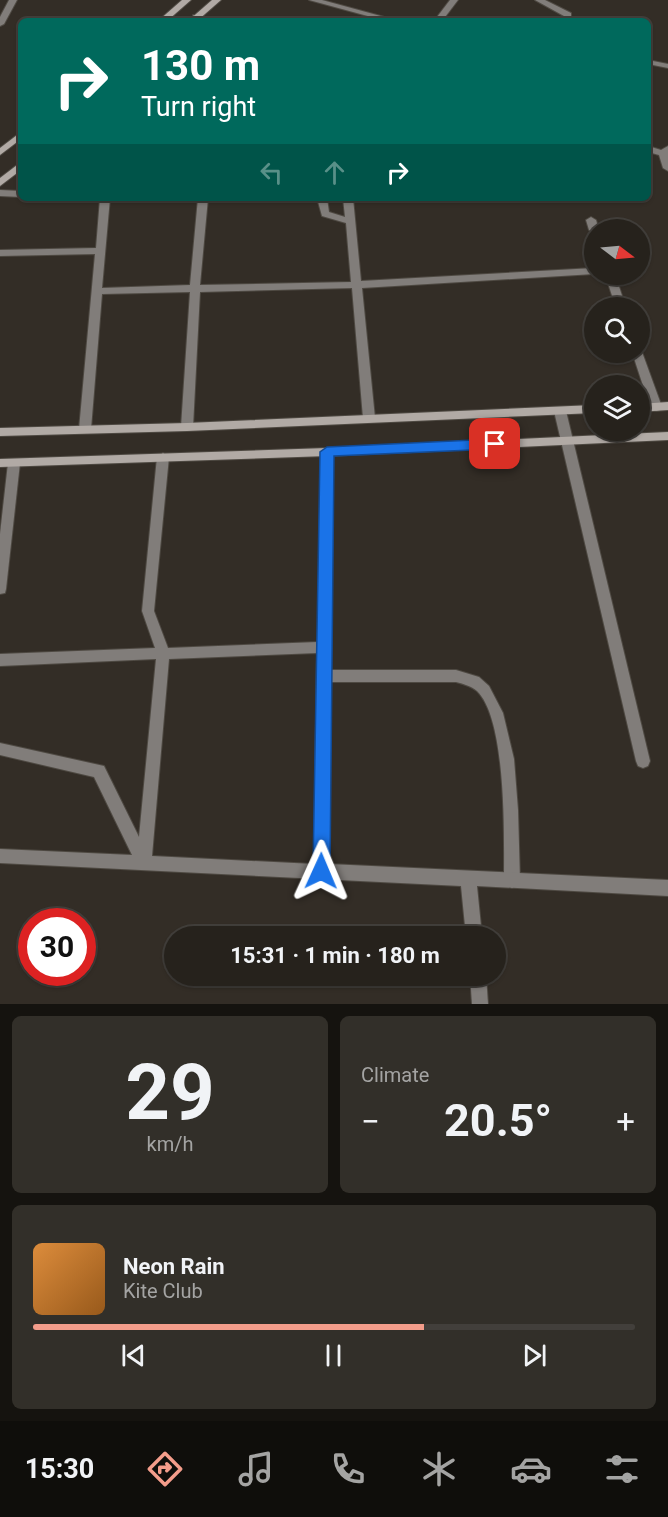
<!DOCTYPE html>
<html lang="en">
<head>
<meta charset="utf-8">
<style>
	body { margin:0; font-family:Roboto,sans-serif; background:#322f29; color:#f1f3f6; height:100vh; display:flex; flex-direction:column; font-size:22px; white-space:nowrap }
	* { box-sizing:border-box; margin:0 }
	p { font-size:20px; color:#a4a4a3 }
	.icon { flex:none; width:33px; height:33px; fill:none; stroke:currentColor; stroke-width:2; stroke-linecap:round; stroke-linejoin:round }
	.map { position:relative; height:1004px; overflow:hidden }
	.details { display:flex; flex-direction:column; gap:12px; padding:12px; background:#15130f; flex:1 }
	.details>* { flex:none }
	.banner { position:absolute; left:18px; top:18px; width:633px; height:183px; border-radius:9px; box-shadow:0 2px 4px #0004,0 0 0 2px #423f3b; background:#00695c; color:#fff; overflow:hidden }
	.needle { width:39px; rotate:106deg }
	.tools { position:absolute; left:584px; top:219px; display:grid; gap:12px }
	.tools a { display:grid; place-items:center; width:66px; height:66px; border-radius:50%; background:#26221c; box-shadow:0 2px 4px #0004,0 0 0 2px #423f3b; font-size:30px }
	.speed { position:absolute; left:18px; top:908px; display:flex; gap:12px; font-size:30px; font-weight:700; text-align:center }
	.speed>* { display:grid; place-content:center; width:78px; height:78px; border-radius:50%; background:#26221c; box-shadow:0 2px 4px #0004,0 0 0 2px #423f3b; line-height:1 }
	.speed .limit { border:9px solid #d22; background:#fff; color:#111 }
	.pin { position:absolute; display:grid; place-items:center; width:51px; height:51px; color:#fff; margin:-26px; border-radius:12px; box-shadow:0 3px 9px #0006 }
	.me { position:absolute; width:66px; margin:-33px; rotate:1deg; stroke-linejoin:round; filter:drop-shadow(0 0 4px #0008) }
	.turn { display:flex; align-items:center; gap:21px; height:126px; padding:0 24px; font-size:27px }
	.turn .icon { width:78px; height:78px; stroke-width:2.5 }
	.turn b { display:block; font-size:42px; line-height:51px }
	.lanes { display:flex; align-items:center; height:57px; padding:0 24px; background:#0003; justify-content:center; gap:30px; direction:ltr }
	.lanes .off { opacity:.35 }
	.big { font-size:45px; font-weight:700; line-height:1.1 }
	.details .widget { flex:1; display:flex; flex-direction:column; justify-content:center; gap:9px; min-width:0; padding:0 21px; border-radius:9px; background:#322f29 }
	.details .dial { align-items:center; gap:0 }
	.dial b { font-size:78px; line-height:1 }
	.song { display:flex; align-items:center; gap:18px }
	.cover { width:72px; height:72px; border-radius:9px; background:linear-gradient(135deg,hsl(30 70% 55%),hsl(30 70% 35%)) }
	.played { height:6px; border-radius:3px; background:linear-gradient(90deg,#f49d8b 65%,#423f3b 65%) }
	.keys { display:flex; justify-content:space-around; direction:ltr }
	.heat { display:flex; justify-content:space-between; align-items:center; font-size:33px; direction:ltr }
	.details .tiles { flex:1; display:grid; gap:12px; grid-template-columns:1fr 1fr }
	.widget:last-child { grid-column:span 2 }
	.trip { position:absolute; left:164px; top:926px; width:342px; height:60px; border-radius:30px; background:#26221c; box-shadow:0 2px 4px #0004,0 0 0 2px #423f3b; font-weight:700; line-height:60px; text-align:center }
	.dock { display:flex; height:96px; justify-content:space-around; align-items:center; background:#0f0e0b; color:#a4a4a3 }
	.dock .icon { width:42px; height:42px }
	.dock .on { color:#f49d8b }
	.dock b { font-size:27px; color:#f1f3f6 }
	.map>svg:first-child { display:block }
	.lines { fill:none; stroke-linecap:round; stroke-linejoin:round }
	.lane-casing { stroke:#4e4942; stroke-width:2 }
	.street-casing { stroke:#4e4942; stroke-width:2 }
	.secondary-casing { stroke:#4e4942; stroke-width:2 }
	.lane { fill:#817d7a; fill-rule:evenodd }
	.street { fill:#817d7a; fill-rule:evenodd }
	.secondary { fill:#b1aaa5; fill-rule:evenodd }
	.route { fill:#1a73e8; stroke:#114b97; stroke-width:1.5 }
</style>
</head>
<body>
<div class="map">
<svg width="668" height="1004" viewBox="0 0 668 1004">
	<rect width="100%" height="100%" fill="#332d26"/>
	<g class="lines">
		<defs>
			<path id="lane" d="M324,670H456L479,677L489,686L503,713L514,759L518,810L520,880L517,885L512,888L507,885L504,880C504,838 507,720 477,691C471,686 464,684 456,682H324L319,680L317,676L319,672Z"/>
			<g id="street">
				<polygon points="9,0 17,0 4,24 0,26 0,17"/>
				<polygon points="309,0 322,0 399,21 386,21"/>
				<polygon points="450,0 458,0 442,21 434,21"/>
				<polygon points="535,0 545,0 571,13 571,21 563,21 564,16"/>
				<polygon points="193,15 214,21 193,19"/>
				<polygon points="648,60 668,64 668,68 648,64"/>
				<polygon points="648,146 661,150 668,146 668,171 663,168 659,155 648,152"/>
				<polygon points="0,190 21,191 21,197 0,196"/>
				<polygon points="100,198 110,198 102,288 190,285 198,198 208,198 200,285 351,282 346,223 322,216 317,198 327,198 329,212 345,217 343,198 353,198 361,281 594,268 594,274 362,288 375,418 369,422 363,418 352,288 200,292 193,427 187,431 181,427 190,292 102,294 91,429 85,433 79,429 95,254 0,256 0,250 96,248"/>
				<polygon points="591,217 596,220 599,230 594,230 594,233 589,230 586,220"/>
				<polygon points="605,274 615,274 626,308 616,308"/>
				<polygon points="639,349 642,352 662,407 660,410 656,411 650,407 632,352 639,352"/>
				<polygon points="560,407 566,411 650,761 648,766 643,768 638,766 636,761 554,411"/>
				<path d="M327,448L333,452L329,864L668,880V896L477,886L482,936H466L461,886L0,863V849L132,855L94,777L0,755V743L104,766L139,837L156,659L0,666V654L155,648L142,611L157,457L163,453L169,457L154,611L168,648L318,642L321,452ZM317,653L314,864L152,856L169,659Z"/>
				<polygon points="14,459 20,463 6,589 5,593 0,594 0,534 8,463"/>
				<polygon points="470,975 486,975 488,1004 472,1004"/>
			</g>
			<g id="secondary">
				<polygon points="182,0 191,0 167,21 158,21"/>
				<polygon points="212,0 221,0 197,21 188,21"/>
				<polygon points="21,132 21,139 0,155 0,148"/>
				<polygon points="21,162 21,170 0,186 0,178"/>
				<polygon points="668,402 668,410 639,412 639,404"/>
				<polygon points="594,405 594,413 187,431 0,436 0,428 187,423"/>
				<polygon points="668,432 668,440 327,456 0,467 0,459 327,448"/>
			</g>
		</defs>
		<use href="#lane" class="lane-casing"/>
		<use href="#street" class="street-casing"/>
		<use href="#secondary" class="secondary-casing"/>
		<use href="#lane" class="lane"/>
		<use href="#street" class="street"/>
		<use href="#secondary" class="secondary"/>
	</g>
	<polygon class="route" points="495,439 501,444 495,449 334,456 330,871 328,877 321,880 315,877 313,871 320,452 327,447"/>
</svg>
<div class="tools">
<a><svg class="needle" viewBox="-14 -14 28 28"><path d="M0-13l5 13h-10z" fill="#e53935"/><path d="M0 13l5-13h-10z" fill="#a4a4a3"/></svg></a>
<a><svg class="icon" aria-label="search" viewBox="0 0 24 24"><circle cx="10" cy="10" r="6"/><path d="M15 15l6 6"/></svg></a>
<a><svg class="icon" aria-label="layers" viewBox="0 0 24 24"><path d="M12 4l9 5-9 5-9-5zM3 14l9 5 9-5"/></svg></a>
</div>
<div class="speed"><div class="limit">30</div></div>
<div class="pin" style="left:495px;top:444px;background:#d93025"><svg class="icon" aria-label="arrive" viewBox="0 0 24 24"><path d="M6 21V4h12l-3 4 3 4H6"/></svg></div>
<svg class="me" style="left:321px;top:871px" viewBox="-20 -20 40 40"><path d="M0-17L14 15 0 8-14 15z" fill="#1a73e8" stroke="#fff" stroke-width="4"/></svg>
<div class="trip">15:31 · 1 min · 180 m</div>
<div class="banner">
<div class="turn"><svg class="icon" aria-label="right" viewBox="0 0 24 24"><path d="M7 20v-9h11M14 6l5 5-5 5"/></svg><div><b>130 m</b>Turn right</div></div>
<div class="lanes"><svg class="icon off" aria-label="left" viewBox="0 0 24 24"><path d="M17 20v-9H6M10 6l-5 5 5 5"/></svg><svg class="icon off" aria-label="ahead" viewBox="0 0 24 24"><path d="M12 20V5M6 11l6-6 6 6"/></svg><svg class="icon" aria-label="right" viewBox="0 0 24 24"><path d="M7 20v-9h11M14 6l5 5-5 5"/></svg></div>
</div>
</div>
<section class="details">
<div class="tiles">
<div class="widget dial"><b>29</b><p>km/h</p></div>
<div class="widget"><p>Climate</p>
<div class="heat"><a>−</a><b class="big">20.5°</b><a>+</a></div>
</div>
<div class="widget">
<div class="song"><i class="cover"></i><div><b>Neon Rain</b><p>Kite Club</p></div></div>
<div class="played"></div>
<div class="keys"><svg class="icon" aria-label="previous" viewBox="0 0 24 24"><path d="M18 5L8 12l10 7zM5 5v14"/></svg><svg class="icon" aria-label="pause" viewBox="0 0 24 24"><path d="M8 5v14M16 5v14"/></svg><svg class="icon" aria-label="next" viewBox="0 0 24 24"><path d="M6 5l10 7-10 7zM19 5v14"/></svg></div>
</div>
</div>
</section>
<nav class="dock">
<b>15:30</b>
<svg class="icon on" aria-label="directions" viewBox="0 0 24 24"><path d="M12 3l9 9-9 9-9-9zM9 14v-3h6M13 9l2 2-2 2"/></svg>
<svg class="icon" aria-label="music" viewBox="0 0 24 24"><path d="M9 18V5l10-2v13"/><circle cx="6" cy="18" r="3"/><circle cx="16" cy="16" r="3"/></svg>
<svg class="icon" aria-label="phone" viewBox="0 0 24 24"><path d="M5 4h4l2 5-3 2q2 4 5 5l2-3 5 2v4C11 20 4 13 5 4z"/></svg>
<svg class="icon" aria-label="climate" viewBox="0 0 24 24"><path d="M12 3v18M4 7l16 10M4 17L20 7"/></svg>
<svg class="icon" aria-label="car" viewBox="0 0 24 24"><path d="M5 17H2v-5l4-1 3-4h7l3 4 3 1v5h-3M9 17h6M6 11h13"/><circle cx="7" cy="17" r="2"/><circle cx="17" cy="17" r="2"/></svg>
<svg class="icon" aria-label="filters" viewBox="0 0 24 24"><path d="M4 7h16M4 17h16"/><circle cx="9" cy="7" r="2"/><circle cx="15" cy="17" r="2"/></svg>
</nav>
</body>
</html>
